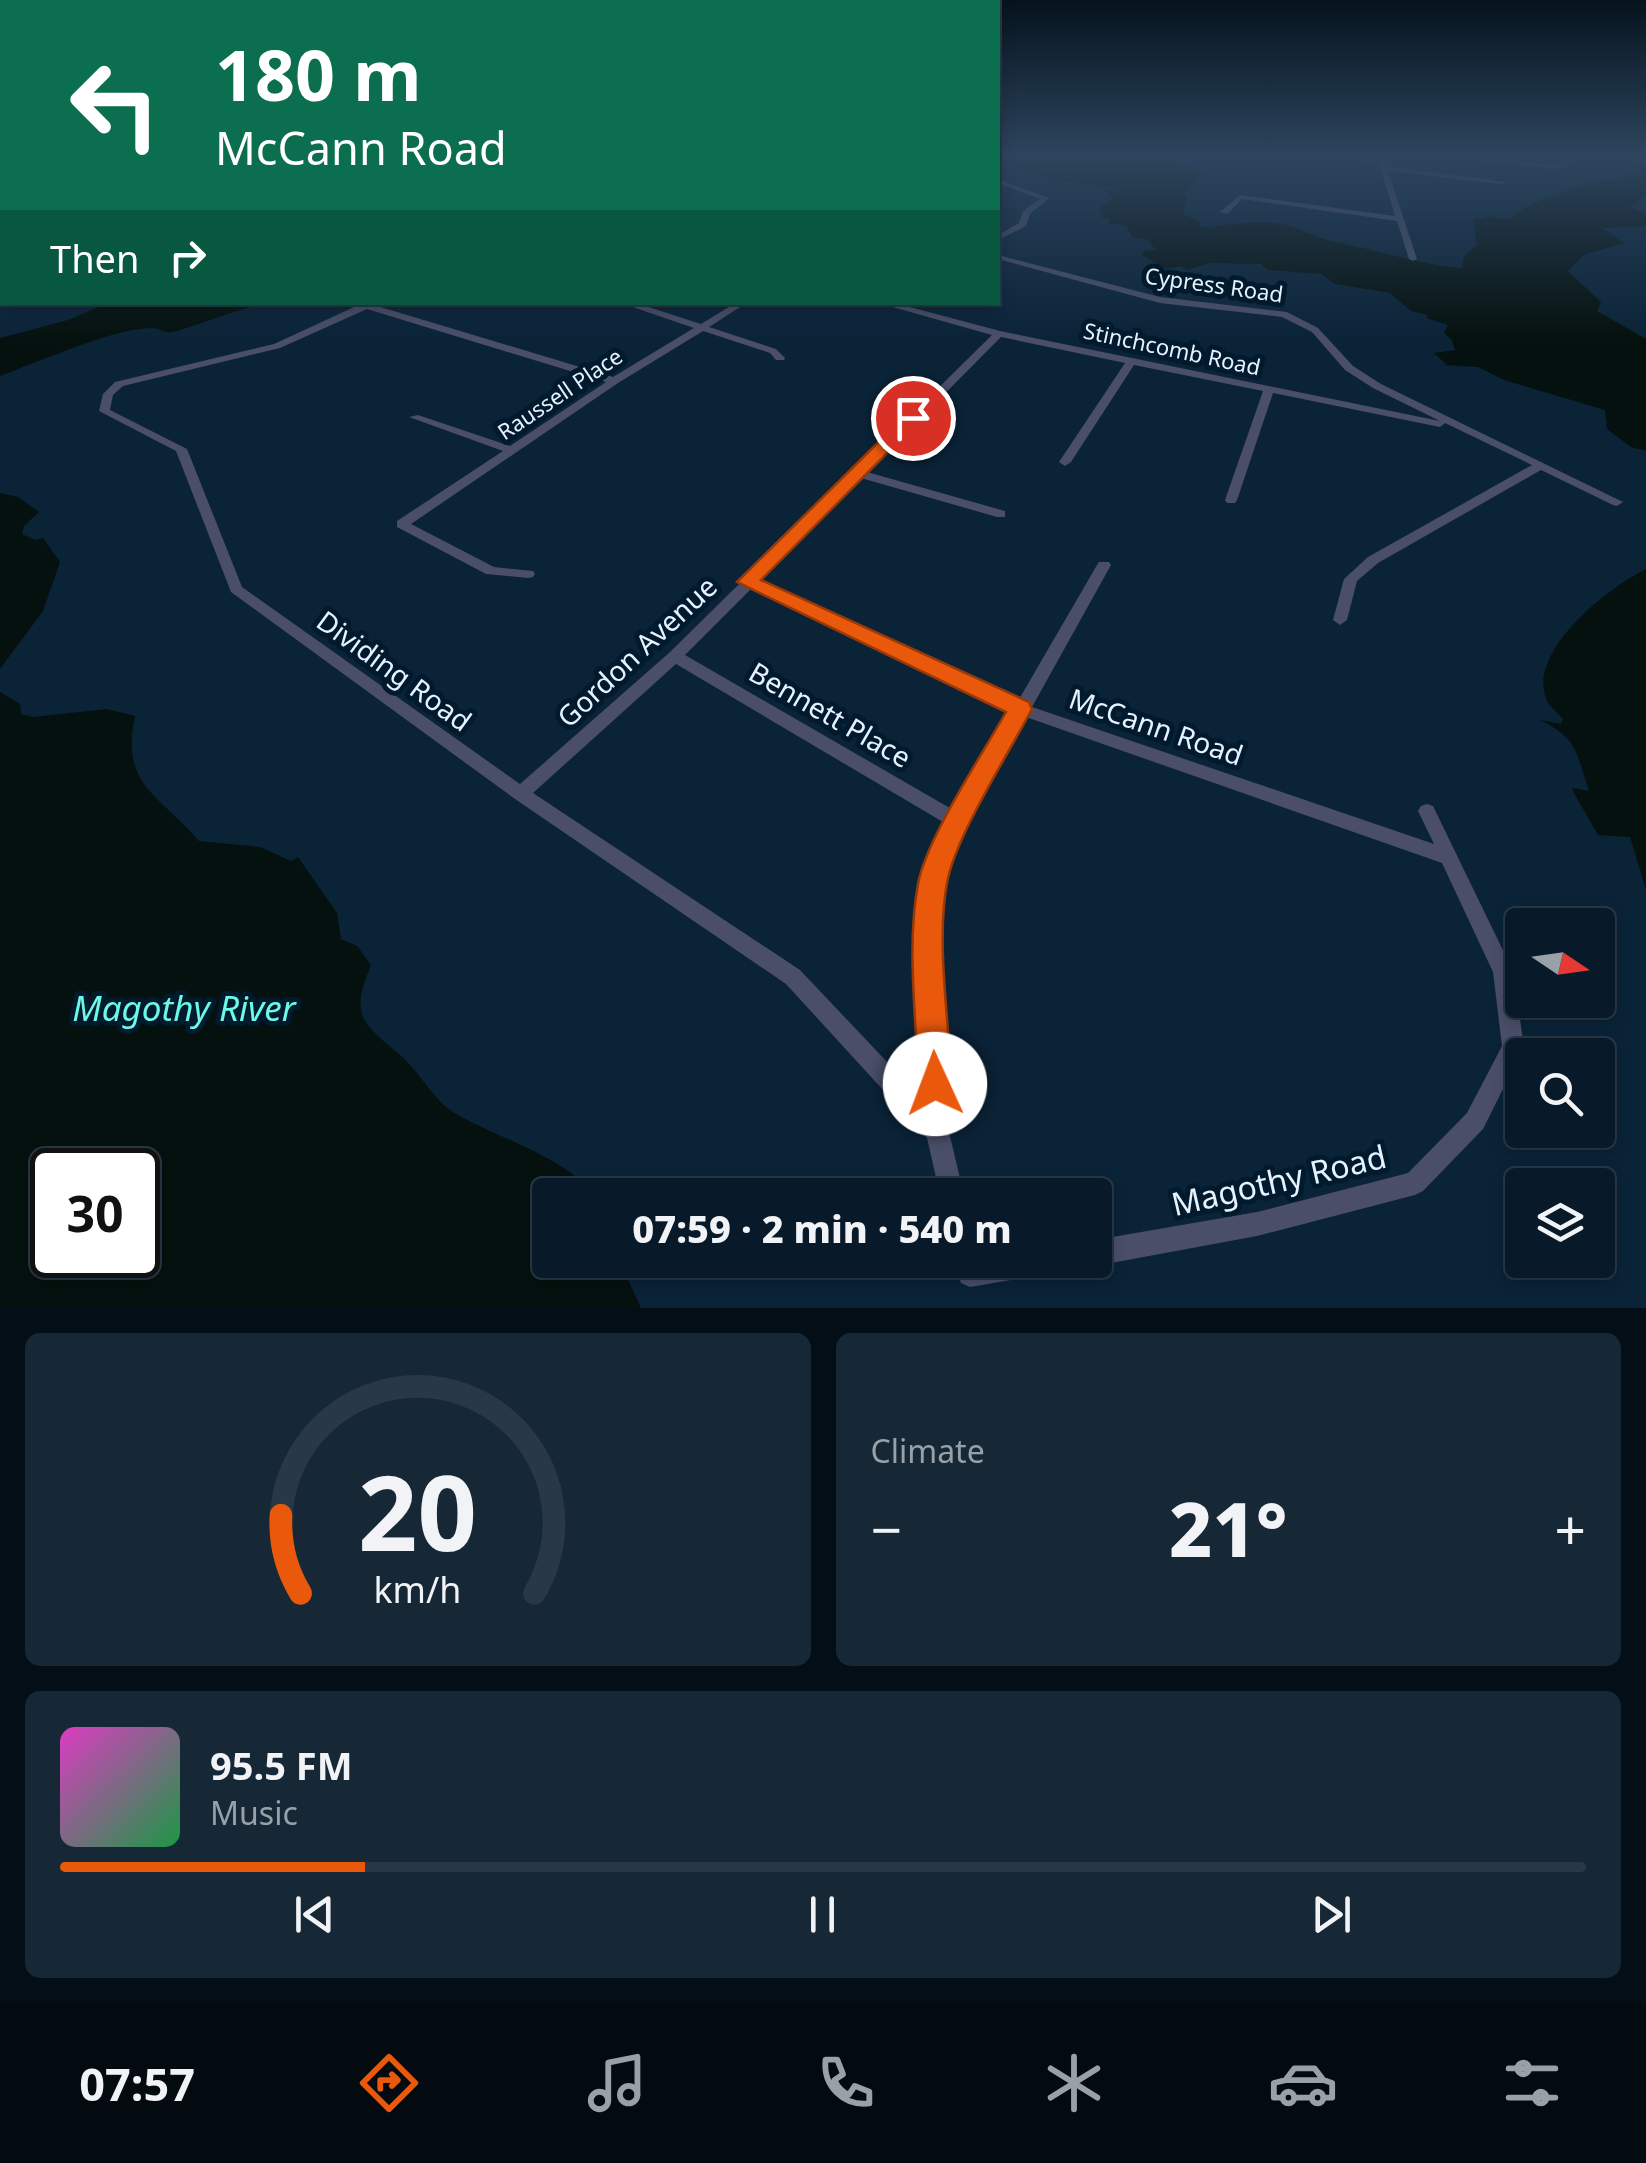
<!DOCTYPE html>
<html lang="en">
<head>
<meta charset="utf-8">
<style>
	body { margin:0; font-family:"Noto Sans",sans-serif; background:#162735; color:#f1f3f6; height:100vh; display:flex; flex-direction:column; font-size:38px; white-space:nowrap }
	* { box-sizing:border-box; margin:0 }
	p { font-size:32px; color:#98a1a8 }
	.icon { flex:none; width:55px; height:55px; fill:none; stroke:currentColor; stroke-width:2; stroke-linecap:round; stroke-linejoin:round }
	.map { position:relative; height:1308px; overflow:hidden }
	.drawer { display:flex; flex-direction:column; gap:25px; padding:25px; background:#040e17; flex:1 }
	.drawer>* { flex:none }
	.guide { position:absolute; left:0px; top:0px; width:1000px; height:305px; box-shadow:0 5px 15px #0003,0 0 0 2px #293846; background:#0b6e4f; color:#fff; overflow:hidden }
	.needle { width:65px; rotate:103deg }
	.controls { position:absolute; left:1505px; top:908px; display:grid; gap:20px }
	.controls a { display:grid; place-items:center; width:110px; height:110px; border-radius:10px; background:#081a29; box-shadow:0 5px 15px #0003,0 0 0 2px #293846; font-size:50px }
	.speed { position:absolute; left:30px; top:1148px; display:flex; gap:20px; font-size:50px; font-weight:700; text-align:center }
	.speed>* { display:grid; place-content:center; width:130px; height:130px; border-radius:50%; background:#081a29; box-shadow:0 5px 15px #0003,0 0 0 2px #293846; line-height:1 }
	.speed .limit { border:5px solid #111; border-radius:15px; background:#fff; color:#111 }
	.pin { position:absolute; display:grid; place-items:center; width:85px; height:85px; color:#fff; margin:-42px; border:5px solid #fff; border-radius:50%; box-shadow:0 2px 10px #0007 }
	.me { position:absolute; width:110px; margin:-55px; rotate:358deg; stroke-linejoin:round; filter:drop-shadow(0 0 8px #0008) }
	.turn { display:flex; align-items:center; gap:35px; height:210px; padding:0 50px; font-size:45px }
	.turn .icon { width:130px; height:130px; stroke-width:2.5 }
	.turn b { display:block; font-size:70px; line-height:85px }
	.then { display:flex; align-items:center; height:95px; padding:0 50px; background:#0003; gap:20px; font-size:38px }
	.big { font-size:75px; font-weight:800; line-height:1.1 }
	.drawer .widget { flex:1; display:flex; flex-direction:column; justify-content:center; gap:15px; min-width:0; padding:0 35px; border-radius:15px; background:#162735 }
	.drawer .dial { align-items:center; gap:0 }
	.dial svg { height:260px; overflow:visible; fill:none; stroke:#293846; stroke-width:7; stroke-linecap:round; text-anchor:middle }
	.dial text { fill:#f1f3f6; stroke:none }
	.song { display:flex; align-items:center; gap:30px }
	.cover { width:120px; height:120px; border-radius:15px; background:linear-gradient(135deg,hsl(310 70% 55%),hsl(140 70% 35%)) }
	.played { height:10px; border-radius:5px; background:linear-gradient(90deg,#ea580c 20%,#293846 20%) }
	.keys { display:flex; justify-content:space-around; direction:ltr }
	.heat { display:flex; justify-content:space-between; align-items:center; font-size:55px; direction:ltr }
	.drawer .tiles { flex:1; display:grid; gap:25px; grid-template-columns:1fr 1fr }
	.widget:last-child { grid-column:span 2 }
	.trip { position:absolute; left:532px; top:1178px; width:580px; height:100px; border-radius:10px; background:#081a29; box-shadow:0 5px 15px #0003,0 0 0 2px #293846; font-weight:800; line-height:100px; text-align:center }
	.dock { display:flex; height:160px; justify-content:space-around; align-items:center; background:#030a10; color:#98a1a8 }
	.dock .icon { width:70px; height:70px }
	.dock .current { color:#ea580c }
	.dock b { font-size:45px; color:#f1f3f6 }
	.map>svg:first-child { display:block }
	.water { fill:#05110e; fill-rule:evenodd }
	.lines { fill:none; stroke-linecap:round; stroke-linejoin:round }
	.minor { fill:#4a4e68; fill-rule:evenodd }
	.route { fill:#ea580c; stroke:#983908; stroke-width:2.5 }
	.labels { text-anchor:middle; stroke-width:10; stroke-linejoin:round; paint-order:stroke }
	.far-street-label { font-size:22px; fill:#e6f2fd; stroke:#021a2d }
	.street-label { font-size:28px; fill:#e6f2fd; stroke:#021a2d }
	.near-street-label { font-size:32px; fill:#e6f2fd; stroke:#021a2d }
	.near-water-label { font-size:35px; font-style:italic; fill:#6bfae3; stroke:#021a2d }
</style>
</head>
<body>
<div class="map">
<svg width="1646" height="1308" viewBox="0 0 1646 1308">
	<rect width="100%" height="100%" fill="#0a2337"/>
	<g class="water">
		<path d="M998,156H1169L1205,174L1183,194L1187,199L1183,214L1202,222L1199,226L1208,228C1231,223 1263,220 1287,225C1302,229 1316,238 1331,241C1376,250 1417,264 1462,268L1464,256L1477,245L1473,220L1488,216L1508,220C1546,190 1597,182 1644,173L1621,156H1646V195L1630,207L1646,214V226L1603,228L1624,243L1584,255L1568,271L1601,302L1597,311L1646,339V451L1631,447L1607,429L1605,410L1504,380L1478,367L1443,365L1446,364L1434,353L1455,350L1452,340L1444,333L1448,325L1426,318L1428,315L1411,311L1390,293L1335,284L1321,274L1268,270L1261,264L1209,263L1187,270L1180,266L1167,269L1142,255L1144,251L1156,250L1148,240L1132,237L1126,225L1109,224V219L1100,217L1103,212L1098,209L1114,198L1105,190H1118C1080,179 1028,184 998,156Z"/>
		<path d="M108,303V302L261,303L174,332C163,334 161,328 152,328C114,328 38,362 0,376V338L68,320Z"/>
		<polygon points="0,493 18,497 39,512 24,526 22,534 35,540 43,538 60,562 43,611 0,669"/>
		<path d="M1646,569V890L1630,837L1598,835L1574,793L1572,788L1589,791C1576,753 1579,739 1540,720L1561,724L1563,719C1559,714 1550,707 1547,701C1525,652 1609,587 1646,569Z"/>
		<path d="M0,692L20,704L21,714L33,717L107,709L135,716C120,786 159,794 199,841L260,847L291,861L298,857L337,913L341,939L357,946L371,965C350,1016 361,1022 400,1055C419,1071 432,1098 453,1112C485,1133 576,1161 591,1195H550V1260H619L641,1308H0ZM52,1170H138V1255H52Z"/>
	</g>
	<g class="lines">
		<g class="minor">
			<polygon points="1322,156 1378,159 1377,156 1383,156 1387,166 1505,182 1501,184 1388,171 1417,259 1413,261 1409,259 1397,221 1242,199 1227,214 1220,212 1240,195 1395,216 1379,163"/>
			<polygon points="1436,156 1557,165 1570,159 1573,161 1558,169"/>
			<polygon points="998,179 1049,198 1030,214 1026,226 998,240 998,235 1019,223 1023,211 1040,199 998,183"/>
			<path d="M998,255L1160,297L1287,312L1318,328L1353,366L1381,384L1623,502L1617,506L1613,505L1541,470L1378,563L1357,581L1347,620L1340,625L1333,620L1344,579L1368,557L1532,465L1445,423L1440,427L1273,393L1237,500L1235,503H1227L1225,500L1263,391L1134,365L1071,462L1065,466L1059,462L1125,363L1001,337L867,472L1005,511V517H997L861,478L758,582L1018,701L1097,565L1099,562H1109L1111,565L1032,707L1434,844L1418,811L1421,806L1427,804L1433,806L1513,971L1524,1047L1483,1129L1423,1191L1415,1195L1257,1236L1095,1266L1085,1260H1095V1240L1257,1212L1408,1173L1467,1113L1502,1046L1493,972L1442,863L1026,717L966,825L941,880L939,927L949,1132L964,1195H940L927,1138L786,984L515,799L231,592L176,451L99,411L103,394L115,382L274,344L365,302H378L374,305L613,377L694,328L618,302H633L701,324L737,302H748L709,327L776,349L785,358L784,360H776L770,353L703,331L618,383L411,524L494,567L533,571L535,574L533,577L528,578L486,574L397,527V521L503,451L409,417L418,415L510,446L606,382L367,309L280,348L123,386L113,395L110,410L187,449L242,587L520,784L670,652L851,474L852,470L856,469L992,335L875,302H891L1000,331L1440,421L1373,388L1345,370L1312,332L1282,317L1160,303L998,259ZM751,589L1012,712L955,811L685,655ZM676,664L948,825L923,880L919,927L925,1102L800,970L533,793Z"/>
			<polygon points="2,299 2,302 6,302 0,306"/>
			<polygon points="954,1260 1065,1260 1061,1269 1052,1273 970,1287 961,1283"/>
		</g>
	</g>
	<linearGradient id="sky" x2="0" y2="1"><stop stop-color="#06131e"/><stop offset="0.46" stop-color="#2d455e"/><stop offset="1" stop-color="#2d455e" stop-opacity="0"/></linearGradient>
	<rect width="1646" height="339" fill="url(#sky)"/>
	<path class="route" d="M907,414L922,418L761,580L1029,702L1032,709C1009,753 955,837 947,883C936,941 949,1024 952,1084L947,1096L935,1101L923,1096L918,1084C917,1020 906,948 918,884C926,839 982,755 1006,712L737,582Z"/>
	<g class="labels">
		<g class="far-street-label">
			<text transform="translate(1214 285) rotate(8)" y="8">Cypress Road</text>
			<text transform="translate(1172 349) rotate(12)" y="8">Stinchcomb Road</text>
			<text transform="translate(560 394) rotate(-34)" y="8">Raussell Place</text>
		</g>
		<g class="street-label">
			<text transform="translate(637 652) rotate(-43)" y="10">Gordon Avenue</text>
			<text transform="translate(394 671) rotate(36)" y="10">Dividing Road</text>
			<text transform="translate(830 715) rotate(30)" y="10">Bennett Place</text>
			<text transform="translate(1156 727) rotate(19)" y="10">McCann Road</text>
		</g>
		<g class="near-street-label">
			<text transform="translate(1279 1181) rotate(-13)" y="11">Magothy Road</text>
		</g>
		<g class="near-water-label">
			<text x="184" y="1021">Magothy River</text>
		</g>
	</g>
</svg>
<div class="controls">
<a><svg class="needle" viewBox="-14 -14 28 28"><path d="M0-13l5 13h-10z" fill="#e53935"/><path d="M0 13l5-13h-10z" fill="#98a1a8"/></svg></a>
<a><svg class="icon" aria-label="search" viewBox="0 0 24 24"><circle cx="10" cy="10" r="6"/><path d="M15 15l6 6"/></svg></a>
<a><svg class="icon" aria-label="layers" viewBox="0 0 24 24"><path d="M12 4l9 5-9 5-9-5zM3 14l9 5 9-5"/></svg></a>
</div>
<div class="speed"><div class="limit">30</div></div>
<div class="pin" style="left:913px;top:418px;background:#d93025"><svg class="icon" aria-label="arrive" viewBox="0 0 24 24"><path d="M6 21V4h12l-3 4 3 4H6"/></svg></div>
<svg class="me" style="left:935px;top:1084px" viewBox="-20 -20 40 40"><circle r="19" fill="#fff"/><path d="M0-13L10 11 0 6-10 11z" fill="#ea580c"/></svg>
<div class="trip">07:59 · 2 min · 540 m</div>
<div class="guide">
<div class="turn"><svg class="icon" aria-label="left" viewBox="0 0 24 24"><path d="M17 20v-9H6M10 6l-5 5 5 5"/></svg><div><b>180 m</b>McCann Road</div></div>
<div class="then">Then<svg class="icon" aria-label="right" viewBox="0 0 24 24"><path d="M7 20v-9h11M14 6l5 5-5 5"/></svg></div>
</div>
</div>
<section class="drawer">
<div class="tiles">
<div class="widget dial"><svg viewBox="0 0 100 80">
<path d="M14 69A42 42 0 1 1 86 69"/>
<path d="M14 69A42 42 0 0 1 8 45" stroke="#ea580c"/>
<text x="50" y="56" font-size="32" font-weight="700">20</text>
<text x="50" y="72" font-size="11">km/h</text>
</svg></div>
<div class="widget"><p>Climate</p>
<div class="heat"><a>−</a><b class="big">21°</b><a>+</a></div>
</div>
<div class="widget">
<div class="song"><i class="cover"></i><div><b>95.5 FM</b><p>Music</p></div></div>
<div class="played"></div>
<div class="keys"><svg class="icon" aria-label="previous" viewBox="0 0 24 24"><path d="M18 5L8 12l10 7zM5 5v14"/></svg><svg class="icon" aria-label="pause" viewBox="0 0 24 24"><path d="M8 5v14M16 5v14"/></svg><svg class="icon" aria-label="next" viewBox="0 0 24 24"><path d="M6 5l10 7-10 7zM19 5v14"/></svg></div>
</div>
</div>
</section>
<nav class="dock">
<b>07:57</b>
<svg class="icon current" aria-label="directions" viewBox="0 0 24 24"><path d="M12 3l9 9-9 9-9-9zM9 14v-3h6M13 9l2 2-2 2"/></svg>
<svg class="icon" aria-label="music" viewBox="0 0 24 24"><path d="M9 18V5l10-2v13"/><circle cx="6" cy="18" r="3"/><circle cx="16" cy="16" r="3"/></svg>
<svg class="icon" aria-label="phone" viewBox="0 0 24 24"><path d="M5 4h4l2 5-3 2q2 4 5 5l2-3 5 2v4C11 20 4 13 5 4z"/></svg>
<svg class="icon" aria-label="climate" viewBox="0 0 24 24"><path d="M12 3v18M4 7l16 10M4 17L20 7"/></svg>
<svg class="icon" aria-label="car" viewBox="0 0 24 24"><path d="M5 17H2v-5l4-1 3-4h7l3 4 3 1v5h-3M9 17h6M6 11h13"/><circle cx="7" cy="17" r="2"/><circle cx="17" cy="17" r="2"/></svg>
<svg class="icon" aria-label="filters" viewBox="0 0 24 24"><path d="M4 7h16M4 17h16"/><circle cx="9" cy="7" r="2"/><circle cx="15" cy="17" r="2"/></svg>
</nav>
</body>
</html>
